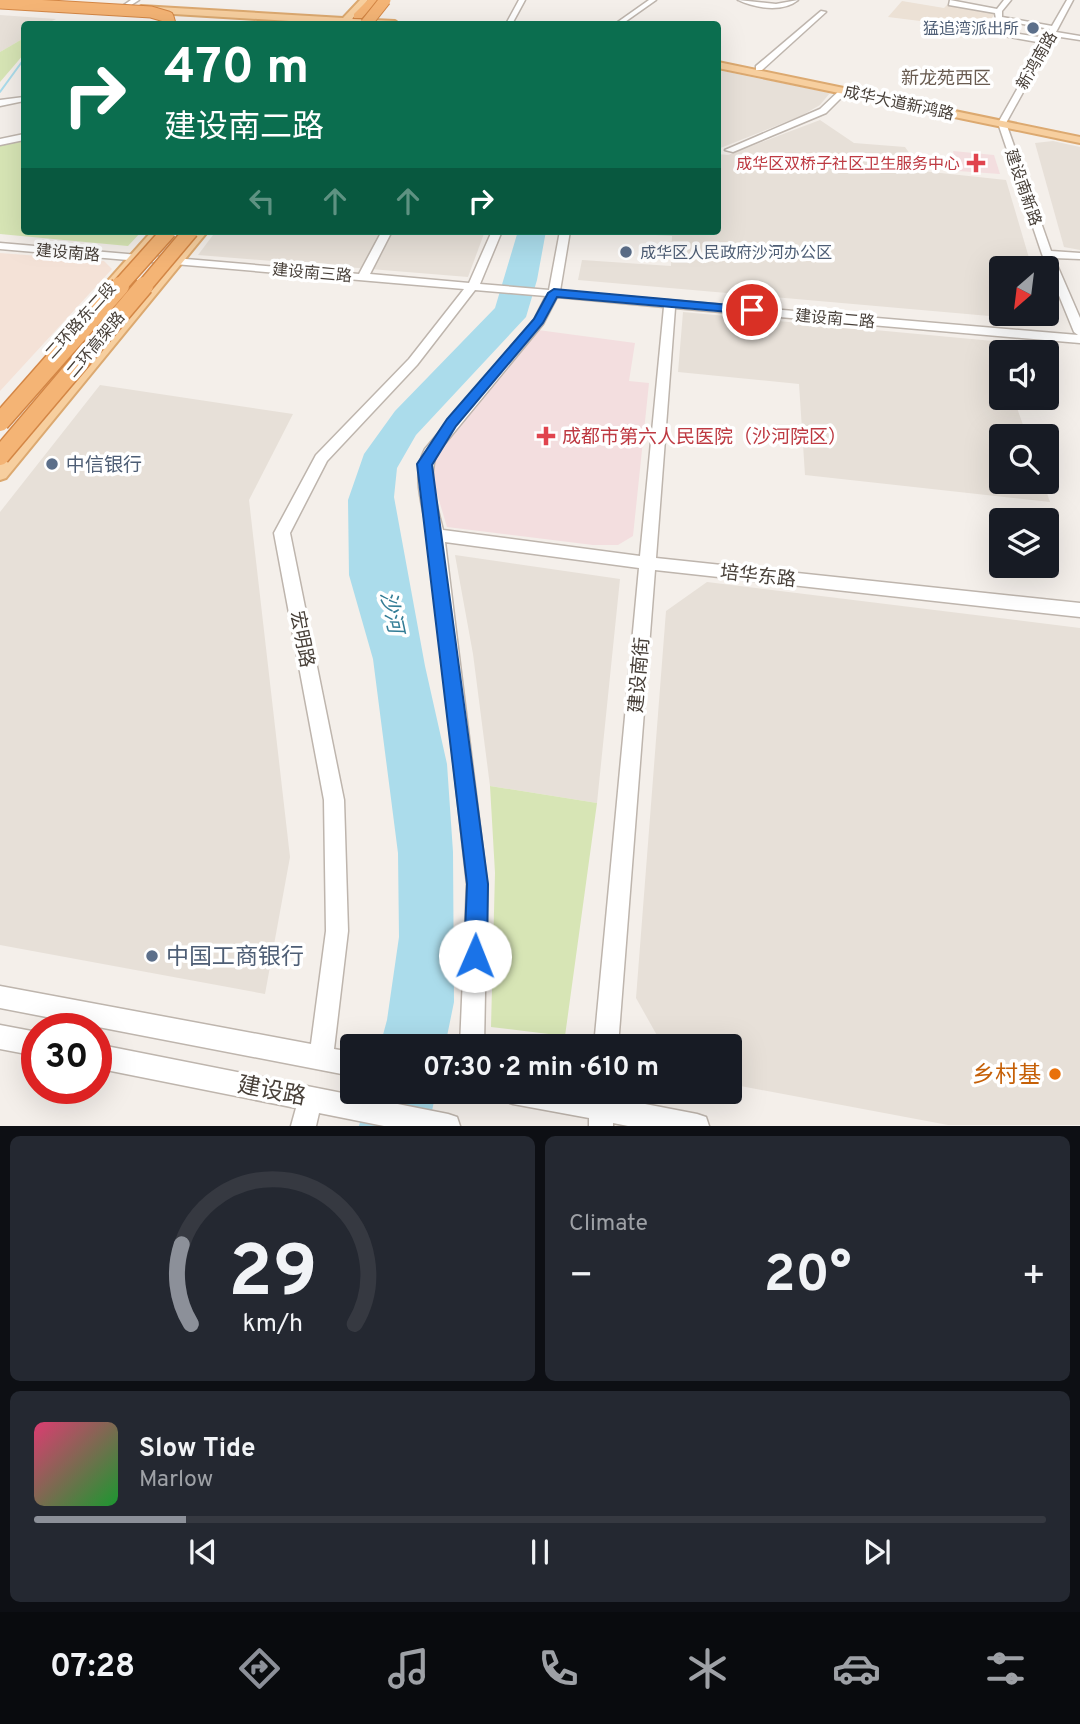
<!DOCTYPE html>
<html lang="en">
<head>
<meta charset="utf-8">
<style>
	body { margin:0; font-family:Overpass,"Noto Sans SC",sans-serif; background:#242831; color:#f1f3f6; height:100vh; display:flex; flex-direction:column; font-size:26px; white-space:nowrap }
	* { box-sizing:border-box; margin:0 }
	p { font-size:23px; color:#9ea1a6 }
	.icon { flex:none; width:38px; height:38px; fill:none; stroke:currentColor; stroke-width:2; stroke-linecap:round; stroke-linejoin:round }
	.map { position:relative; height:1126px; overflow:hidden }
	.panel { display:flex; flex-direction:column; gap:10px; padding:10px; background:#0d0f14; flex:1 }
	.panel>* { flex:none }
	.guide { position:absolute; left:21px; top:21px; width:700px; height:214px; border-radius:7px; box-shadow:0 7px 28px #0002; background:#0b6e4f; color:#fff; overflow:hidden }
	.needle { width:46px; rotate:208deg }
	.tools { position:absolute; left:989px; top:256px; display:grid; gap:14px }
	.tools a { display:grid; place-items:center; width:70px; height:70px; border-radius:7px; background:#171b24; box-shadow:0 7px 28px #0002; font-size:35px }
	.speed { position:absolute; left:21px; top:1013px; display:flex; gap:14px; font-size:35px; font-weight:700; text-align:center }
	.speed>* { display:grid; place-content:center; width:91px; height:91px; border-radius:50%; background:#171b24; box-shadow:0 7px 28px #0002; line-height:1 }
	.speed .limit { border:10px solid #d22; background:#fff; color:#111 }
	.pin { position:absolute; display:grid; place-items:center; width:60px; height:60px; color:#fff; margin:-30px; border:4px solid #fff; border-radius:50%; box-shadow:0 2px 7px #0007 }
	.me { position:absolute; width:77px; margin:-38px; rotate:1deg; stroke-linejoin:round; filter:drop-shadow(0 0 5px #0008) }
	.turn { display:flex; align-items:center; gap:24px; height:147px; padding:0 28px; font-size:32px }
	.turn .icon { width:91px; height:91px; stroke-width:2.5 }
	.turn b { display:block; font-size:49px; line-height:60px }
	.lanes { display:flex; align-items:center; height:66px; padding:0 28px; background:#0003; justify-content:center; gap:35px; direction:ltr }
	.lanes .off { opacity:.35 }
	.big { font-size:52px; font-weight:700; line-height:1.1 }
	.panel .widget { flex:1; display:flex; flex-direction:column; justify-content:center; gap:10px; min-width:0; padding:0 24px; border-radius:10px; background:#242831 }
	.panel .dial { align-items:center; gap:0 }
	.dial svg { height:182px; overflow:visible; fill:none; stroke:#363941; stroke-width:7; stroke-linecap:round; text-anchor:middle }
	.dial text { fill:#f1f3f6; stroke:none }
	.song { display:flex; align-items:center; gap:21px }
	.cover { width:84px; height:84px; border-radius:10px; background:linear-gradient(135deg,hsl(340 70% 55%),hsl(130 70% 35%)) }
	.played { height:7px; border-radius:4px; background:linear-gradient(90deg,#8c9099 15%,#363941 15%) }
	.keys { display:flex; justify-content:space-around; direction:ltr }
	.heat { display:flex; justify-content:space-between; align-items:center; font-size:38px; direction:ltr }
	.panel .tiles { flex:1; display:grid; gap:10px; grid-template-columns:1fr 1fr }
	.widget:last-child { grid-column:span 2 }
	.trip { position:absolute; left:340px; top:1034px; width:402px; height:70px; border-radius:7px; background:#171b24; box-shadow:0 7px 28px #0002; font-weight:700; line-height:70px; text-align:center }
	.menu { display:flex; height:112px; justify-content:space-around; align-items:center; background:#090b0e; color:#9ea1a6 }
	.menu .icon { width:49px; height:49px }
	.menu .current { color:#8c9099 }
	.menu b { font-size:32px; color:#f1f3f6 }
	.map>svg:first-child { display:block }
	.residential { fill:#e7e0d8 }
	.commercial { fill:#f4e2d7 }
	.education { fill:#ece1d5 }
	.medical { fill:#f3dedf }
	.green { fill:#d7e5b5 }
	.water { fill:#abdceb }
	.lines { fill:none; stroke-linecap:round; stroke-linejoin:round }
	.stream { stroke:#abdceb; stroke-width:2 }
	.minor-casing { stroke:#beb5ad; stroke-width:3 }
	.major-casing { stroke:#dca970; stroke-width:4 }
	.highway-casing { stroke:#d38645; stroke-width:3 }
	.minor { fill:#fff; fill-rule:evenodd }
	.major { fill:#f7cf9f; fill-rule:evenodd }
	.highway { fill:#f4b475; fill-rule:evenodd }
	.highway-bridge-far2-casing { stroke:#d38645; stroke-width:13; stroke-linecap:butt }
	.highway-bridge-far1-casing { stroke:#d38645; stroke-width:17; stroke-linecap:butt }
	.highway-bridge-casing { stroke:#d38645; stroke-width:21; stroke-linecap:butt }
	.highway-bridge-far2 { stroke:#f4b475; stroke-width:11 }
	.highway-bridge-far1 { stroke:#f4b475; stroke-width:14 }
	.highway-bridge { stroke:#f4b475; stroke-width:18 }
	.route { fill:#1a73e8; stroke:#114b97; stroke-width:2 }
	.service-dot { fill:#5c6f8a; stroke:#fff; stroke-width:2.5 }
	.health-dot { fill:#e0444e; stroke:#fff; stroke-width:2.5 }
	.food-dot { fill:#e8710a; stroke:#fff; stroke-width:2.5 }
	.labels { text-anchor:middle; stroke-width:7; stroke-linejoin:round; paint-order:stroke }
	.far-service-label { font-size:16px; fill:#4e5e75; stroke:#fff; text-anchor:end }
	.far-street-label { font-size:16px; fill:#473f38; stroke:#fff }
	.far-health-label { font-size:16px; fill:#be3a42; stroke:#fff; text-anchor:end }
	.far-neighbourhood-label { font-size:18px; fill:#695b50; stroke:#fff }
	.health-label { font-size:19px; fill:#be3a42; stroke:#fff; text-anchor:start }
	.service-label { font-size:19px; fill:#4e5e75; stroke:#fff; text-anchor:start }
	.street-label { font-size:19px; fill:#473f38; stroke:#fff }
	.water-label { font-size:21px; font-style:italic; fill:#327c95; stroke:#fff }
	.near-service-label { font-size:23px; fill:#4e5e75; stroke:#fff; text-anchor:start }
	.near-food-label { font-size:23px; fill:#c56008; stroke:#fff; text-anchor:end }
	.near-street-label { font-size:23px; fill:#473f38; stroke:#fff }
</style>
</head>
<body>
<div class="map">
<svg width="1080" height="1126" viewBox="0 0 1080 1126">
	<rect width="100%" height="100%" fill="#f4efea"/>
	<g class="residential">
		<polygon points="0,15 56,19 46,24 24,24 24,38 0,52"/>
		<polygon points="718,70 829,93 830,93 820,105 801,116 718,149"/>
		<polygon points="820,120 854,143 905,147 922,171 1006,180 1032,268 1001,268 1001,313 1046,313 1048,321 578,280 582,260 671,266 672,236 638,234 638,231 718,231 718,154 728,155"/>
		<polygon points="1053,141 1080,147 1080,250 1064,247 1035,143"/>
		<polygon points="216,231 485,231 468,277 198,255"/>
		<polygon points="683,312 993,341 1001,363 1001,397 1013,397 1027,436 1001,436 1001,481 1043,481 1050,502 805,475 799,384 678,372"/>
		<polygon points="100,385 293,414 249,500 290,857 265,994 0,945 0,512"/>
		<polygon points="455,555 620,579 597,803 490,786 473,654"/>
		<polygon points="707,582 1080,628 1080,1125 948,1125 730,1084 730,1046 663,1046 636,998 666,611"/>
	</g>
	<polygon class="commercial" points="0,253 104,261 112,269 0,391"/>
	<polygon class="education" points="902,1 944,8 948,4 996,12 984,29 888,17"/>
	<g class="medical">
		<polygon points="953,151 994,155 1000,174 958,171"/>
		<polygon points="538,330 635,343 629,381 649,383 633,536 618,545 593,545 447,527 432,477 432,463 439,449"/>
	</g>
	<g class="green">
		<polygon points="24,38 24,54 0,82 0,52"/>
		<polygon points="24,138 24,231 142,231 128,246 0,234 0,144"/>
		<polygon points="490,786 597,803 565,1036 491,1027 495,873"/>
	</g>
	<g class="water">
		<polygon points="518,231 546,231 537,280 526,317 416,435 397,468 394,497 425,666 447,764 453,852 454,1002 445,1046 380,1046 387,1020 399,937 398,853 373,659 349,575 348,500 364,454 395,411 495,308"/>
		<polygon points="368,1092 436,1092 429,1125 359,1126"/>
	</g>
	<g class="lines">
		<polyline class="stream" points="0,92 24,59"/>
		<defs>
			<g id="minor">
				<polygon points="131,0 139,0 125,9 121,9 121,7"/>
				<polygon points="519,0 525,0 512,24 506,24"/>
				<polygon points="649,0 656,0 622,24 615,24"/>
				<path d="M738,0L776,4L798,0C782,13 755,8 738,0Z"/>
				<path d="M950,0L997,9L1004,0H1011L1002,11V17L1052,26L1067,0H1073L1056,32L1080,36V40L1054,36L1006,123L1051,251L1080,253V259L1054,258L1080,318V343L675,308L656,558L1080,603V617L655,570L618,1046H594L639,568L445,542L487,884L484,1046H460L467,884L428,535C423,507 411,475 425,449L534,320L546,296L475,290L417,365L327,461L290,533L344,800L348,931L334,1049L352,1052V1076L0,1008V986L311,1044L326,931L324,800L274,533L316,455L409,359L464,289L0,249V243L359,274L382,231H392L370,274L469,283L492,231H502L480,284L549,290L560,231H570L560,291L1078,335L1074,332L1042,254L998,123L1043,43L937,24L941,22L1045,38L1050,29L996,19L995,13L949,5ZM557,297L664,307L640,556L443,530C437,505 427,478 437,453L543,324Z"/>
				<polygon points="821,11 826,12 762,70 756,70 756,66"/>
				<polygon points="841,89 848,91 826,113 733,152 725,150 820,109"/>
				<polygon points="24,97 24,101 0,106 0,100"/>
				<polygon points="24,134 24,140 0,145 0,139"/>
				<polygon points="0,1025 37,1032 37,1056 0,1049"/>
				<polygon points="96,1044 448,1114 457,1117 460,1126 384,1126 319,1113 316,1126 291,1126 296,1108 96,1068"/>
				<polygon points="501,1092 614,1092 614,1098 697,1114 706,1117 709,1126 628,1126 613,1123 613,1126 589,1126 589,1118 513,1104 504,1101"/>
			</g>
			<g id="major">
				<polygon points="360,0 368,0 352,19 395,21 399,24 339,24 141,12 137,9 141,6 343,18"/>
				<polygon points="718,62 1080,137 1080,143 718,68"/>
				<polygon points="152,231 165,231 107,299 97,299 97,293"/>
				<polygon points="195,231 208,231 6,478 0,480 0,462"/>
			</g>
			<polygon id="highway" points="368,0 378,0 362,18 354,18 354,14"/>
		</defs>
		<use href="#minor" class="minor-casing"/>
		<use href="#major" class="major-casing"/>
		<use href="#highway" class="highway-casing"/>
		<use href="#minor" class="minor"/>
		<use href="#major" class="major"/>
		<use href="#highway" class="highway"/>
		<defs>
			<g id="highway-bridge-far2">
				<polyline points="0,3 151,12 168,17 170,24"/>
				<polyline points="366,24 385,0"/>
			</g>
			<g id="highway-bridge-far1">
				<polyline points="118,288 169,231"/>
				<polyline points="143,288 191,231"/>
			</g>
			<g id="highway-bridge">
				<polyline points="0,422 120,286"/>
				<polyline points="0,456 144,286"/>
			</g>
		</defs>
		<use href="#highway-bridge-far2" class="highway-bridge-far2-casing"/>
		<use href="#highway-bridge-far1" class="highway-bridge-far1-casing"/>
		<use href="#highway-bridge" class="highway-bridge-casing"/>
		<use href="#highway-bridge-far2" class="highway-bridge-far2"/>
		<use href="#highway-bridge-far1" class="highway-bridge-far1"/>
		<use href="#highway-bridge" class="highway-bridge"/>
	</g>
	<polygon class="route" points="554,289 752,307 758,310 752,314 557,297 543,323 456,426 432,465 488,884 487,956 483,964 475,968 468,964 464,956 467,884 417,464 447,419 534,319 548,293"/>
	<g class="service-dot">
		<circle cx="1033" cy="28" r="7"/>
		<circle cx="626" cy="252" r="7"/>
		<circle cx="52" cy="464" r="7"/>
		<circle cx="152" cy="956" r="7"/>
	</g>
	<g class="health-dot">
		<path d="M972.5 152.5h7v7h7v7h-7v7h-7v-7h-7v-7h7z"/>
		<path d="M542.5 425.5h7v7h7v7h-7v7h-7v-7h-7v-7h7z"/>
	</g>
	<circle class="food-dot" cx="1055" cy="1074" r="7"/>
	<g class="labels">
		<g class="far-service-label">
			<text x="1019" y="34">猛追湾派出所</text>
			<text x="640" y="258" text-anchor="start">成华区人民政府沙河办公区</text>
		</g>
		<g class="far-street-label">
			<text transform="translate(1036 60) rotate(-60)" y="6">新鸿南路</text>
			<text transform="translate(899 102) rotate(12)" y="6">成华大道新鸿路</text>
			<text transform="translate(1024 187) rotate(71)" y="6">建设南新路</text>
			<text transform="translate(68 252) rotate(5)" y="6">建设南路</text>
			<text transform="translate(312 272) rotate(5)" y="6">建设南三路</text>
			<text transform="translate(835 318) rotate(5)" y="6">建设南二路</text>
			<text transform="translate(80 320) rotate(-48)" y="6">二环路东二段</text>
			<text transform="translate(95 344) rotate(-50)" y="6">二环高架路</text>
		</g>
		<g class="far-health-label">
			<text x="960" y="169">成华区双桥子社区卫生服务中心</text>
		</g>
		<g class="far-neighbourhood-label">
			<text x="946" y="84">新龙苑西区</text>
		</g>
		<g class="health-label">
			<text x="562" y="443">成都市第六人民医院（沙河院区）</text>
		</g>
		<g class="service-label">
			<text x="66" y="471">中信银行</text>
		</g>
		<g class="street-label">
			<text transform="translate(758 575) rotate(6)" y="7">培华东路</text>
			<text transform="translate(303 639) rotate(79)" y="7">宏明路</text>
			<text transform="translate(638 675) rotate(-85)" y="7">建设南街</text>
		</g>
		<g class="water-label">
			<text transform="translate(392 612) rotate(78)" y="7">沙河</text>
		</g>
		<g class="near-service-label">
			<text x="166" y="964">中国工商银行</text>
		</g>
		<g class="near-food-label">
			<text x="1041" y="1082">乡村基</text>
		</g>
		<g class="near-street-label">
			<text transform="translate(272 1090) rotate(11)" y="8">建设路</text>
		</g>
	</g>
</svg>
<div class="tools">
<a><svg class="needle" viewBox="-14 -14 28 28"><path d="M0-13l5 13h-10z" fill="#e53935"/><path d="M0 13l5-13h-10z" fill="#9ea1a6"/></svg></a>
<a><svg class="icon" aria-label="sound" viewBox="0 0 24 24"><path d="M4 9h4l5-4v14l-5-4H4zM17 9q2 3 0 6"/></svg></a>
<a><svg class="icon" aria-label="search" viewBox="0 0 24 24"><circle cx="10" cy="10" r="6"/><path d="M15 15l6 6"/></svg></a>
<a><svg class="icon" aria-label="layers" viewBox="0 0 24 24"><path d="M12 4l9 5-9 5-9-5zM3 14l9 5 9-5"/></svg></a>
</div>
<div class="speed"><div class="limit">30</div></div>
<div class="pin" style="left:752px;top:310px;background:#d93025"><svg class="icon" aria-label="arrive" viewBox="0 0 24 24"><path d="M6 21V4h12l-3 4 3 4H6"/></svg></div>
<svg class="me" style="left:475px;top:956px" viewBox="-20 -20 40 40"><circle r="19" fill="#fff"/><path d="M0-13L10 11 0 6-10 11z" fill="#1a73e8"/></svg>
<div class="trip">07:30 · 2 min · 610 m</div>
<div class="guide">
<div class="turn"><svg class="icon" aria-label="right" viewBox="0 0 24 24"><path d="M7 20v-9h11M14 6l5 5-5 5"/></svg><div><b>470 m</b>建设南二路</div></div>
<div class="lanes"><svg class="icon off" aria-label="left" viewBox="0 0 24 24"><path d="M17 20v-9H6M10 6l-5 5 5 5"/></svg><svg class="icon off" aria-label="ahead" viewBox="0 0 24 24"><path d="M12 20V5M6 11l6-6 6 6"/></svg><svg class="icon off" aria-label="ahead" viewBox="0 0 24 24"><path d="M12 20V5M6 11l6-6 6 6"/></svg><svg class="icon" aria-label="right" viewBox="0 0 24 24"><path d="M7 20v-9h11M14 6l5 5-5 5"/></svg></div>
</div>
</div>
<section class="panel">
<div class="tiles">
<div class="widget dial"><svg viewBox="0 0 100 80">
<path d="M14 69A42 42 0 1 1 86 69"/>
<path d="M14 69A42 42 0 0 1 10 34" stroke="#8c9099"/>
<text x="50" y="56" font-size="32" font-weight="700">29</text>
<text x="50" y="72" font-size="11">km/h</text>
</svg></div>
<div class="widget"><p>Climate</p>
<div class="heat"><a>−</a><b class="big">20°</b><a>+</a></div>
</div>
<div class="widget">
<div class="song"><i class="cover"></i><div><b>Slow Tide</b><p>Marlow</p></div></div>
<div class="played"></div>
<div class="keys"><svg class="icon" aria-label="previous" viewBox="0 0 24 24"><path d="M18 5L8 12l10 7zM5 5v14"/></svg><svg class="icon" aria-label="pause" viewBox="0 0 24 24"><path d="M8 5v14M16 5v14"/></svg><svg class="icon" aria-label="next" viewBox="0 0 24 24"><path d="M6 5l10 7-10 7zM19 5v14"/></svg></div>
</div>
</div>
</section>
<nav class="menu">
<b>07:28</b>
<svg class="icon current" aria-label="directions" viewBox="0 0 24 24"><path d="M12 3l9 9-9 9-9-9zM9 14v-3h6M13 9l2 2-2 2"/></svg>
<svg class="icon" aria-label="music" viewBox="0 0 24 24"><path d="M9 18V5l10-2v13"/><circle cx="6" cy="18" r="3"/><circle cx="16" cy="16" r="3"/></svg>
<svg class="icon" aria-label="phone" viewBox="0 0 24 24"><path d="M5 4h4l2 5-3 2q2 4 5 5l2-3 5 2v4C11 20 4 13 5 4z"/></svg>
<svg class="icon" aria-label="climate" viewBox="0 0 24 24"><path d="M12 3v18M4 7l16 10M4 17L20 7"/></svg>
<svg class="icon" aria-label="car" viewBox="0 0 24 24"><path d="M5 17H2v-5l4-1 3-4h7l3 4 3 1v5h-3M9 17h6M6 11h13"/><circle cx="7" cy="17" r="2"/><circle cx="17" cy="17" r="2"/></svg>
<svg class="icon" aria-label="filters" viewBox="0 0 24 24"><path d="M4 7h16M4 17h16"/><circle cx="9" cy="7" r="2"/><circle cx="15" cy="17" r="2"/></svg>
</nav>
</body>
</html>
